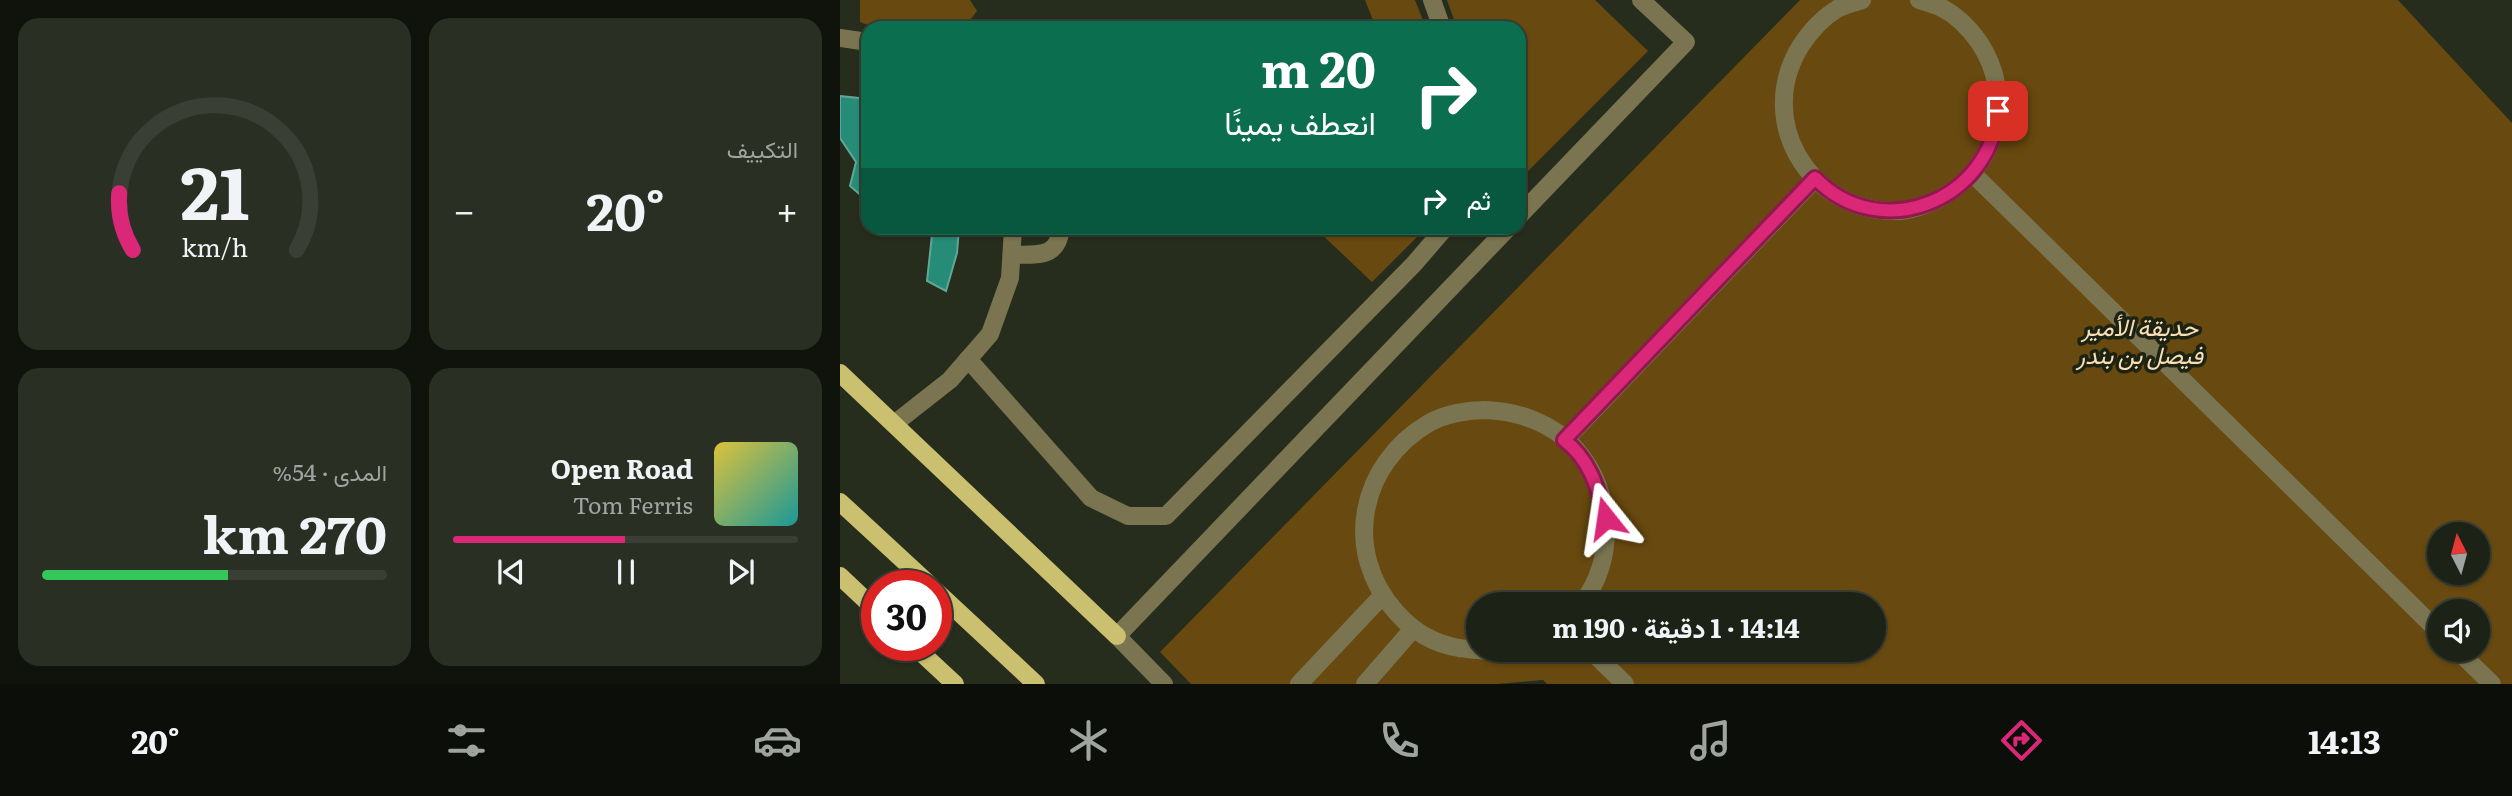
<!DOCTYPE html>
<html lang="ar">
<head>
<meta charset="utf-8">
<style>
	body { margin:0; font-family:Literata,Vazirmatn,serif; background:#292f23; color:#f1f3f6; direction:rtl; height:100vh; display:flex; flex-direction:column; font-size:26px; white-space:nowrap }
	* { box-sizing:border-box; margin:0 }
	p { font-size:23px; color:#a0a4a1 }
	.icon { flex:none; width:38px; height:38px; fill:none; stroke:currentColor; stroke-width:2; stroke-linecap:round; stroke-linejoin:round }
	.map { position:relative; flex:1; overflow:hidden; direction:ltr }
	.details { display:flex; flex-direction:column; gap:18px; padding:18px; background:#0f130c; width:840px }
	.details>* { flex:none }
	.guide { position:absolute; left:21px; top:21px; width:665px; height:214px; border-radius:21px; box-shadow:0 2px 5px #0004,0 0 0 2px #3a3f35; direction:rtl; background:#0b6e4f; color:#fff; overflow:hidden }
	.needle { width:46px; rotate:354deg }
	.buttons { position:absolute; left:1587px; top:522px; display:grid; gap:14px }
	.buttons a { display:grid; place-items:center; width:63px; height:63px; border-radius:50%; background:#1c2216; box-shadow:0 2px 5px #0004,0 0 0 2px #3a3f35; font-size:35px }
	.speed { position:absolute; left:21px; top:570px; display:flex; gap:14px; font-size:35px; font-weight:700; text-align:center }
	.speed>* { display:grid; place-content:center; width:91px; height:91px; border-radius:50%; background:#1c2216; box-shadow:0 2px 5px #0004,0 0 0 2px #3a3f35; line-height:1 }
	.speed .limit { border:10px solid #d22; background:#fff; color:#111 }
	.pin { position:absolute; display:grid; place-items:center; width:60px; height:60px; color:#fff; margin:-30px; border-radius:14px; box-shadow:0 4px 10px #0006 }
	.me { position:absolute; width:77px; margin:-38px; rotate:345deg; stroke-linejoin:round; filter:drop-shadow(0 0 5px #0008) }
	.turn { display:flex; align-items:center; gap:24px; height:147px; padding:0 35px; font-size:32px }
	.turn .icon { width:91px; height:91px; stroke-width:2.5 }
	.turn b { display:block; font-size:49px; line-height:60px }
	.then { display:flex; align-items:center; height:66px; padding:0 35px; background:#0003; gap:14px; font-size:26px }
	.big { font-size:52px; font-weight:700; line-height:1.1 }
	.details .widget { flex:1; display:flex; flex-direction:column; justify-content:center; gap:10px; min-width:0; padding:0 24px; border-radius:21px; background:#292f23 }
	.details .dial { align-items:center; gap:0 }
	.dial svg { height:182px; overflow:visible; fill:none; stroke:#3a3f35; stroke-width:7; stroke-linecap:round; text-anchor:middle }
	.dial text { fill:#f1f3f6; stroke:none }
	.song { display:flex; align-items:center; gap:21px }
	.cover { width:84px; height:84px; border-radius:10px; background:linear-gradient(135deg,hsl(50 70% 55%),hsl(180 70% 35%)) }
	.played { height:7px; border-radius:4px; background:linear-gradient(90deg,#db2777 50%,#3a3f35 50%) }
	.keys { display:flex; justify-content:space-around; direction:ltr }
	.heat { display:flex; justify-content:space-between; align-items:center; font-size:38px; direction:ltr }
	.charge { height:10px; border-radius:5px; background:linear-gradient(90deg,#34c759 54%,#3a3f35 0) }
	.details .tiles { flex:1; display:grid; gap:18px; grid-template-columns:repeat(2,1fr) }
	.trip { position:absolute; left:626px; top:592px; width:420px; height:70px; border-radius:35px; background:#1c2216; box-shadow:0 2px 5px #0004,0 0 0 2px #3a3f35; font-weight:700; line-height:70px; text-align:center; direction:rtl }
	.menu { display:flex; height:112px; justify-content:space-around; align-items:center; background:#0b0e09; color:#a0a4a1 }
	.menu .icon { width:49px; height:49px }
	.menu .selected { color:#db2777 }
	.menu b { font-size:32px; color:#f1f3f6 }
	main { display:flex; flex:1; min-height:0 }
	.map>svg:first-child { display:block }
	.green { fill:#68490f; fill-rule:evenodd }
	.water { fill:#268c78; stroke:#5fa897; stroke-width:2 }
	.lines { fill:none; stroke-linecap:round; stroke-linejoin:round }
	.minor { stroke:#7a7550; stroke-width:18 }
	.major { stroke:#cbc070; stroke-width:18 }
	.route-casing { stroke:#8e194d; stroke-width:18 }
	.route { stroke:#db2777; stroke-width:12 }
	.labels { text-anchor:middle; stroke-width:7; stroke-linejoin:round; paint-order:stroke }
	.park-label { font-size:24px; font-style:italic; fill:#f9deb6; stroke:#1d2313 }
</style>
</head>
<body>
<main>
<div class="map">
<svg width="1672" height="684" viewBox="0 0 1672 684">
	<rect width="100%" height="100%" fill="#262d1d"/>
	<g class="green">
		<polygon points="20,0 130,0 137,11 124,28 36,28 20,22"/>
		<polygon points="525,0 575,0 586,28 536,28"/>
		<polygon points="607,0 755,0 808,51 679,180 679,28 617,28"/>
		<path d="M960,0H1558L1672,123V684H707L703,680L658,684H351L320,652ZM1600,534H1638V572H1600ZM639,604H1034V649H639ZM1600,611H1638V649H1600Z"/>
		<polygon points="475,228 586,228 532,282"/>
	</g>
	<g class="water">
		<polygon points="0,96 28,99 28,196 25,199 10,186 16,162 0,138"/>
		<polygon points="87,228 119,228 117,253 106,291 87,281 92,235"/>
	</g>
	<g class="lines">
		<g class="minor">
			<polyline points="592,0 602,28"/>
			<path d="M1022,0C1014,3 1004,5 997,9C982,18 969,33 960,47C916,119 967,209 1051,211C1069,212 1087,205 1102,197C1159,165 1175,96 1139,42C1129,28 1115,14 1100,7C1093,4 1086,2 1079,0"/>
			<polyline points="0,38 28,42"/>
			<polyline points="1132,173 1600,633"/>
			<polyline points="679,216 846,42 801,0"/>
			<path d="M172,255C197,254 218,259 221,228"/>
			<polyline points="128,359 251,498 288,516 326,516 574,264 605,228"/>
			<polyline points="54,424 110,380 150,334 170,278 173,228"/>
			<polyline points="725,440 975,179"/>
			<path d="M661,649C646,652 634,650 619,648C592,643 574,632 556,612C502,552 519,464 589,423C605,414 627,410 645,410C678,411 712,423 735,448C773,489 777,561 741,604"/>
			<polyline points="749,649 785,684"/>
			<polyline points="1616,649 1652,684"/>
			<polyline points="324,684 277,636 668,228"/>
			<polyline points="459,684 542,596"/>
			<polyline points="525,684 572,630"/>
		</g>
		<g class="major">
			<polyline points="0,373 277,636"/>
			<polyline points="0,502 91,586"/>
			<polyline points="0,576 37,611"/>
			<polyline points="96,591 196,684"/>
			<polyline points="74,646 115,684"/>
		</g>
	</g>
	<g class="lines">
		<defs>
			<path id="route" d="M766,518C758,489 750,459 724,440L975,178C1040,245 1150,201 1158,111"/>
		</defs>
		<use href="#route" class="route-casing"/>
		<use href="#route" class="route"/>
	</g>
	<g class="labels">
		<g class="park-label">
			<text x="1300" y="336">حديقة الأمير<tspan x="1300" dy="28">فيصل بن بندر</tspan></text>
		</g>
	</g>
</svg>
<div class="buttons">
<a><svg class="needle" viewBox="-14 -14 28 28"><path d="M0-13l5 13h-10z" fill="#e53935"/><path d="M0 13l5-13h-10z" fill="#a0a4a1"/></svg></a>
<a><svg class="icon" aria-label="sound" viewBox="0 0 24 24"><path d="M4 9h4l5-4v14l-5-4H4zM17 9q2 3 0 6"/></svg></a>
</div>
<div class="speed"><div class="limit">30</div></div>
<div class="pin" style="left:1158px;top:111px;background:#d93025"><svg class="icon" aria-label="arrive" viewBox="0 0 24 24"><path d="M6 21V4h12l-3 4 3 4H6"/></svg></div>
<svg class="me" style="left:766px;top:518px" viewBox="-20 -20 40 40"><path d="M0-17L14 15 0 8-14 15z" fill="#db2777" stroke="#fff" stroke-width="4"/></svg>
<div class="trip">14:14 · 1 دقيقة · 190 m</div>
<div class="guide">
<div class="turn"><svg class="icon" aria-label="right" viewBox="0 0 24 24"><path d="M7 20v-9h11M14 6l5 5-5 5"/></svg><div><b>20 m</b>انعطف يمينًا</div></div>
<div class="then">ثم<svg class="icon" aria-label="right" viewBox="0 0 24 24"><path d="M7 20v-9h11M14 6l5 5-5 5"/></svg></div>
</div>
</div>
<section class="details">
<div class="tiles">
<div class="widget"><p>التكييف</p>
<div class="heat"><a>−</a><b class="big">20°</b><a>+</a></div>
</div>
<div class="widget dial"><svg viewBox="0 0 100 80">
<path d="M14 69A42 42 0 1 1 86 69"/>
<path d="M14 69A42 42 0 0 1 8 44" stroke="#db2777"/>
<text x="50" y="56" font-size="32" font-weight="700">21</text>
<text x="50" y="72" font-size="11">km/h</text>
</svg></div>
<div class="widget">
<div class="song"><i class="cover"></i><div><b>Open Road</b><p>Tom Ferris</p></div></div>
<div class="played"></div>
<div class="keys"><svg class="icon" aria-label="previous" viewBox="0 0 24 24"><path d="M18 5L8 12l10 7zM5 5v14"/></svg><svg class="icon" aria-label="pause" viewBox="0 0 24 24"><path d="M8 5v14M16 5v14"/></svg><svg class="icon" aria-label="next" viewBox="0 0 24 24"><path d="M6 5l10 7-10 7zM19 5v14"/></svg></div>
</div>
<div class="widget"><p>المدى · 54%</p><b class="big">270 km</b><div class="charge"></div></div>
</div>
</section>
</main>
<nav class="menu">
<b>14:13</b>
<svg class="icon selected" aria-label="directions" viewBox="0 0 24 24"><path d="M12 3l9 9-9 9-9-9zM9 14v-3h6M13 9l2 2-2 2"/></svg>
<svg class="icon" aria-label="music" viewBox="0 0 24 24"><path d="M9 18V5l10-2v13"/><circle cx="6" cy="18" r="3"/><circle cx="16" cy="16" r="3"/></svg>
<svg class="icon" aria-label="phone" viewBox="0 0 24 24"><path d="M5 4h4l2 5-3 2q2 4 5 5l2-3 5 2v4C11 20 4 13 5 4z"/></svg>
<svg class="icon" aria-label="climate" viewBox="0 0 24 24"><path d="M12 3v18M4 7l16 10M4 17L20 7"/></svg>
<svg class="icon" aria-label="car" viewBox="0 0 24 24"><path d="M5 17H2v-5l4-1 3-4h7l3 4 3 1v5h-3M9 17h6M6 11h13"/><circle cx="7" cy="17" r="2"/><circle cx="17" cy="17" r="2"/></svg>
<svg class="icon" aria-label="filters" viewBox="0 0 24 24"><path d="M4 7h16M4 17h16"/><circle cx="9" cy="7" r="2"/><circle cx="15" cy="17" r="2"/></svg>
<b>20°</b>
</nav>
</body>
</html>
